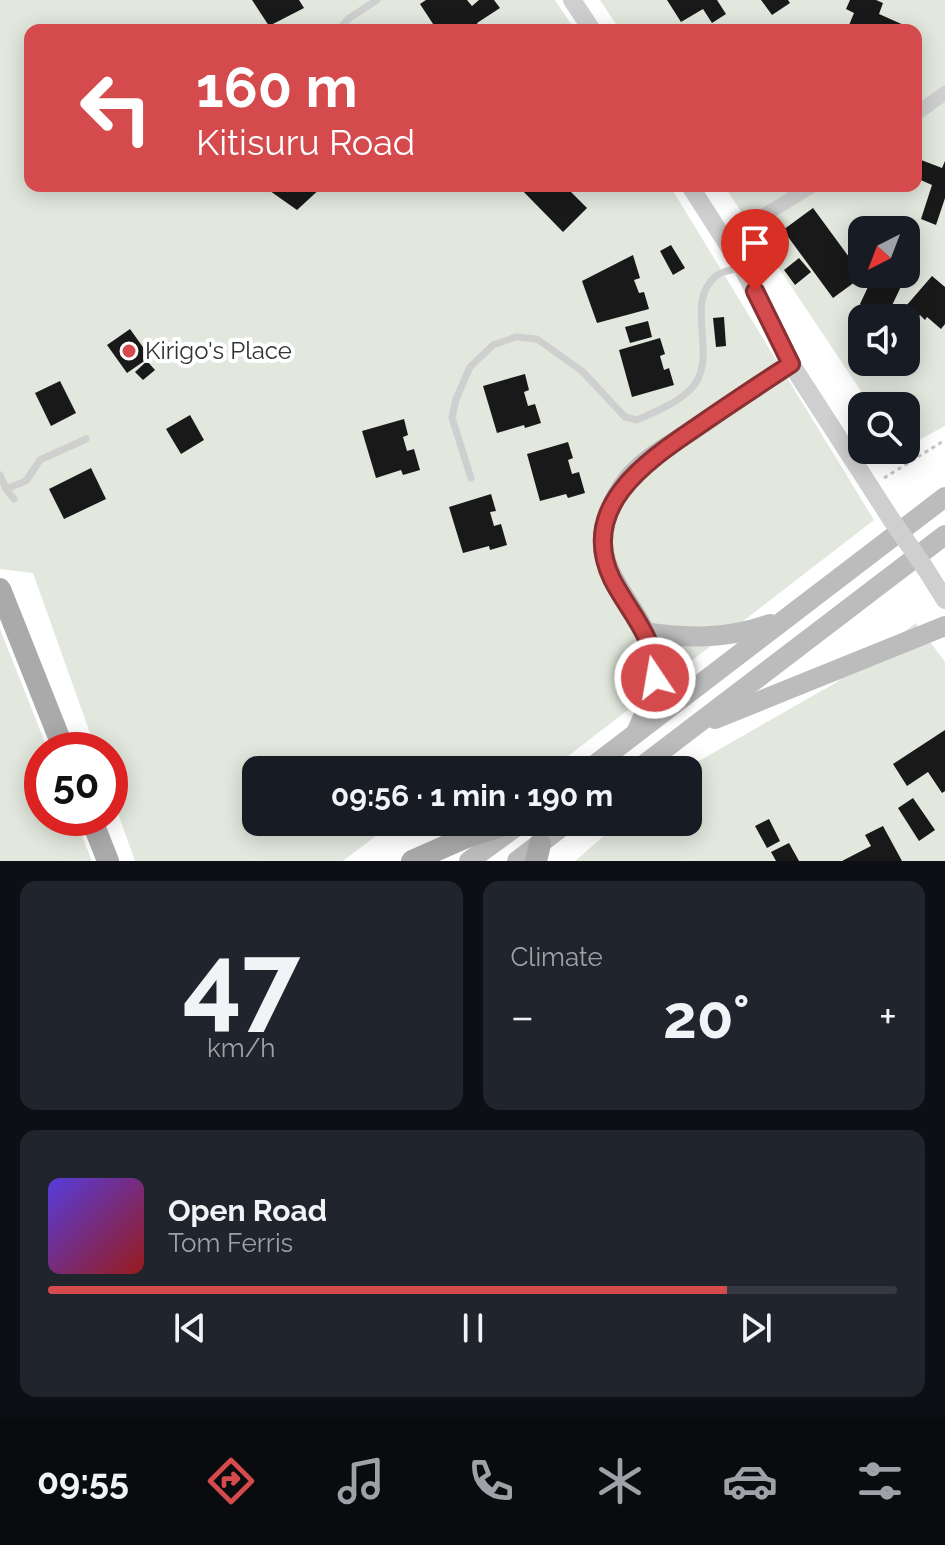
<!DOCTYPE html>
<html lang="en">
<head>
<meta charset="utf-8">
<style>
	body { margin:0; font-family:Raleway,sans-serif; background:#20242c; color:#f1f3f6; height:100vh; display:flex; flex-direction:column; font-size:30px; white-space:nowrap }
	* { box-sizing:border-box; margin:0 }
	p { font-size:26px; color:#9ea1a6 }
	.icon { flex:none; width:44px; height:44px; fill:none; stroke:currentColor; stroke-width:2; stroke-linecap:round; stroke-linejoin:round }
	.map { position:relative; height:861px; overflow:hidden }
	.panel { display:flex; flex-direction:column; gap:20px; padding:20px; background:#0d0f14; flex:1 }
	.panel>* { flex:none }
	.banner { position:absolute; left:24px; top:24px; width:898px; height:168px; border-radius:16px; box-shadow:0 4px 20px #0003; background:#d44a4d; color:#fff; overflow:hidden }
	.needle { width:52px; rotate:222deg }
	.fabs { position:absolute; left:848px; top:216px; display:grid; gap:16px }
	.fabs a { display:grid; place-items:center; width:72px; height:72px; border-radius:16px; background:#171b24; box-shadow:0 4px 20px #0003; font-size:40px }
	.speed { position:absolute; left:24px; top:732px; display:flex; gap:16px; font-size:40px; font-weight:700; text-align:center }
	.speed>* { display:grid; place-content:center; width:104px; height:104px; border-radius:50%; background:#171b24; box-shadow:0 4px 20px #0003; line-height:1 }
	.speed .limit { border:12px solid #d22; background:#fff; color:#111 }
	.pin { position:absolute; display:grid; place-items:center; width:68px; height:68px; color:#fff; margin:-82px -34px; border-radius:50% 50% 50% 0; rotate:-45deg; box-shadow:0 0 8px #0007 }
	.pin .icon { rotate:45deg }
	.me { position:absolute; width:88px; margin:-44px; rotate:348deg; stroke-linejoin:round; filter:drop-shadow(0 0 6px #0008) }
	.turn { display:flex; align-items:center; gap:28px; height:168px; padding:0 40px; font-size:36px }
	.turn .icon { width:104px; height:104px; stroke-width:2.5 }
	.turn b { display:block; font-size:56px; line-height:68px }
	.big { font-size:60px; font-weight:700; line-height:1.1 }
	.panel .card { flex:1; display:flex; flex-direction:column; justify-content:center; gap:12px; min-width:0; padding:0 28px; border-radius:16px; background:#20242c }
	.panel .dial { align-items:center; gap:0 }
	.dial b { font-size:104px; line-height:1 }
	.song { display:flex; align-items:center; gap:24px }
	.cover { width:96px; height:96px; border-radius:12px; background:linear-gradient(135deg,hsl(250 70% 55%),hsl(0 70% 35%)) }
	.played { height:8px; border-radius:4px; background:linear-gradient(90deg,#d44a4d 80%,#363941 80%) }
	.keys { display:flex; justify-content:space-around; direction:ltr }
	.heat { display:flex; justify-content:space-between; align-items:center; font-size:44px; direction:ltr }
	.panel .tiles { flex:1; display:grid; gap:20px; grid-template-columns:1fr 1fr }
	.card:last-child { grid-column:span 2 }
	.trip { position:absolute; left:242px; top:756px; width:460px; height:80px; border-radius:16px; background:#171b24; box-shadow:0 4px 20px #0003; font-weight:700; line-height:80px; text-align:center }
	.menu { display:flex; height:128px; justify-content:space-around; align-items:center; background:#090b0e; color:#9ea1a6 }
	.menu .icon { width:56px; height:56px }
	.menu .on { color:#d44a4d }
	.menu b { font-size:36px; color:#f1f3f6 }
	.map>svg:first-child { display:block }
	.green { fill:#e2e8dd; fill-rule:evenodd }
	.building { fill:#191919 }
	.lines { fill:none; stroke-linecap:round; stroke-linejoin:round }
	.path { stroke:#c6c6c6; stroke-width:3; stroke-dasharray:4 4; stroke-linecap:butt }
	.service { stroke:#cfcfcf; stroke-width:7 }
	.minor { stroke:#cfcfcf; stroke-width:14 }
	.tertiary { stroke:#cfcfcf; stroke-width:18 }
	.secondary { stroke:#bcbcbc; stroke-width:20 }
	.primary { stroke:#aaa; stroke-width:22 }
	.tertiary-bridge { stroke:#cfcfcf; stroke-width:18 }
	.route-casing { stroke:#8a3032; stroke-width:20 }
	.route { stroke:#d44a4d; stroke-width:14 }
	.poi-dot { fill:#d44a4d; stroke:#fff; stroke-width:3 }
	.labels { text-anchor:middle; stroke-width:8; stroke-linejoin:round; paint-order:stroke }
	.poi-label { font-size:24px; fill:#323232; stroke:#fff; text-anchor:start }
</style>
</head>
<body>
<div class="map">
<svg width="945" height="861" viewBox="0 0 945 861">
	<rect width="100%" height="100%" fill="#fff"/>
	<g class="green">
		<polygon points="0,0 555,0 575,30 30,30 30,186 670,186 874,520 550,770 256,770 256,822 408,822 385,829 343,861 135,861 110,791 110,750 96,750 33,573 0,569"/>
		<path d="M600,0H945V426L906,447V406H871L724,186H916V30H620ZM862,230H906V274H862ZM862,318H906V362H862Z"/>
		<polygon points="916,623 945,662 945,861 575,861 620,822 688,822 688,770 683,770 837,682"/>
		<polygon points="0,629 48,750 42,750 42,818 75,818 92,861 0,861"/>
	</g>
	<g class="building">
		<polygon points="252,0 299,0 304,8 269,26"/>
		<polygon points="426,0 467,0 472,6 479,0 494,0 500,8 477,23 481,30 437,30 420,4"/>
		<polygon points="667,0 717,0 726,14 712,23 703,9 681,22"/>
		<polygon points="761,0 788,0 790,3 772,15"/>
		<polygon points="850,0 876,0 883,3 879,14 915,30 847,30 854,13 846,9"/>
		<polygon points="916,158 942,168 945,161 945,198 936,225 921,219 932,185 916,178"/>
		<polygon points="263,186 323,186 297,210"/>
		<polygon points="518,186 565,186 587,208 563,232"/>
		<polygon points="813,208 863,276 833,298 783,230"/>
		<polygon points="671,245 685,268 673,275 660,251"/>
		<polygon points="633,255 640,278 634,280 639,293 644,292 649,309 597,323 582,281"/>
		<polygon points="759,255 771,271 763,277 751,261"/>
		<polygon points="799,258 811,272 795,285 784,270"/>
		<polygon points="874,274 896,274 905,278 887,316 860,304"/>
		<polygon points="932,276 945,287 945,324 941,329 927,317 925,320 920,315 918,317 906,306"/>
		<polygon points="724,317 726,346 716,347 713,318"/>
		<polygon points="648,321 652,337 630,343 625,327"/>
		<polygon points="130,329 150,357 127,373 107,345"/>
		<polygon points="660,338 665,354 660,356 664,370 669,368 674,385 632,397 619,350"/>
		<polygon points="147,361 155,370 143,380 135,372"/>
		<polygon points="525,374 529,390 524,392 528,406 535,404 541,423 525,428 524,425 497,433 483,386"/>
		<polygon points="60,381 76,413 51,426 35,393"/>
		<polygon points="190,415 204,440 181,454 166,429"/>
		<polygon points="404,419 408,435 403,437 407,451 414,449 420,470 403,475 401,470 376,478 362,431"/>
		<polygon points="568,442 573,458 568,460 572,474 579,472 585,493 568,498 566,494 540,501 527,454"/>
		<polygon points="91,468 106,499 64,519 49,489"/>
		<polygon points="491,494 496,511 490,512 494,526 501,524 507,545 490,550 489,546 463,553 449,507"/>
		<polygon points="945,730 945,791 942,793 928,772 907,786 893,764"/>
		<polygon points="913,798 935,830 919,841 898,808"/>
		<polygon points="769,819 780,841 767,848 755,826"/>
		<polygon points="883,826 902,861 842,861 871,846 865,835"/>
		<polygon points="789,843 799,861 776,861 771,852"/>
	</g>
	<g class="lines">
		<polyline class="path" points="884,478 945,440"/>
		<g class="service">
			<polyline points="343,30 342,26 348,19 377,0"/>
			<polyline points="0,475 6,489 26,481 40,460 86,439"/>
			<path d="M471,478L452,418L456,399L470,367L493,345L516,337L537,339L582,371L625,417L637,420C656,411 683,401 695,384C717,353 684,302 716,276C722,271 732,270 740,268"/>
			<polyline points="6,489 14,499"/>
		</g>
		<g class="minor">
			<polyline points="916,114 945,93"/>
			<polyline points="725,239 812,186"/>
		</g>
		<g class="tertiary">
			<polyline points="572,0 592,30"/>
			<polyline points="690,186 742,267 791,364 891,519"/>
			<polyline points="925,568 945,600"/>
		</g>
		<g class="secondary">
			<path d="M644,632C688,639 727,639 770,624"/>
			<polyline points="715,719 945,626"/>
			<path d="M636,733C644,713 660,687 656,664C643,592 564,566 627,480C642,460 669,445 690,432C723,409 757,386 791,364"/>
			<polyline points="588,770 945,497"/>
			<polyline points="637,770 945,535"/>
			<polyline points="469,861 521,823"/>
			<polyline points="517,861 568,822"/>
		</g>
		<g class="primary">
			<polyline points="0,589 64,750"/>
			<polyline points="91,818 108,861"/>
			<polyline points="412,861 469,836 515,822"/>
			<polyline points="536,861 540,844"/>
		</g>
		<polyline class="tertiary-bridge" points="891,519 925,568"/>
	</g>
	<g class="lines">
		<defs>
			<path id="route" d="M655,678C658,640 628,611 612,579C576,504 653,457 704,422C733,402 762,383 791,364L755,291"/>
		</defs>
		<use href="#route" class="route-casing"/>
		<use href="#route" class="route"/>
	</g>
	<circle class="poi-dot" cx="129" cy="351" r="8"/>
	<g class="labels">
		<g class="poi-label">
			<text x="145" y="359">Kirigo's Place</text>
		</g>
	</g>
</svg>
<div class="fabs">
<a><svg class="needle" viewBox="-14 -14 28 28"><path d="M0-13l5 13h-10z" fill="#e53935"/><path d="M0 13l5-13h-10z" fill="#9ea1a6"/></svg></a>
<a><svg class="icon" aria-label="sound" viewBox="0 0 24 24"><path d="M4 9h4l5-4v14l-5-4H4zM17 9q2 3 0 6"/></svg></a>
<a><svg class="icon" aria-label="search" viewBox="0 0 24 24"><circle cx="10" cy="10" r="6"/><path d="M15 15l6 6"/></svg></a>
</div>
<div class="speed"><div class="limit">50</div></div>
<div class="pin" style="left:755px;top:291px;background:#d93025"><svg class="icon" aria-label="arrive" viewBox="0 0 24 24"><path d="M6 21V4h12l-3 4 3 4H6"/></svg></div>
<svg class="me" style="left:655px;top:678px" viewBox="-20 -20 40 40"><circle r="17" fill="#d44a4d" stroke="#fff" stroke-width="3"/><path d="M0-11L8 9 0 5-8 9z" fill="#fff"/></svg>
<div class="trip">09:56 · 1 min · 190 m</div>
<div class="banner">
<div class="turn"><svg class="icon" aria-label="left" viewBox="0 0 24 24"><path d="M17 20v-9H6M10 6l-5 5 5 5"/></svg><div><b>160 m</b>Kitisuru Road</div></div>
</div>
</div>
<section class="panel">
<div class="tiles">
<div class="card dial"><b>47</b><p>km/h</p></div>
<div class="card"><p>Climate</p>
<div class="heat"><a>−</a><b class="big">20°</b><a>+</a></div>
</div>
<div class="card">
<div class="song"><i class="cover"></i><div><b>Open Road</b><p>Tom Ferris</p></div></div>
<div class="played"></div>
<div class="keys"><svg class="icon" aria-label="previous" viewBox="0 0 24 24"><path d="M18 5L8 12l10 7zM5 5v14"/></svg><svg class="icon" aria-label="pause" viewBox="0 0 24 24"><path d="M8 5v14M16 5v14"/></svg><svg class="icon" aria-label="next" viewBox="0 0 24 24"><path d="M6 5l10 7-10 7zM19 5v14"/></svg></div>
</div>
</div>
</section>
<nav class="menu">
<b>09:55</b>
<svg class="icon on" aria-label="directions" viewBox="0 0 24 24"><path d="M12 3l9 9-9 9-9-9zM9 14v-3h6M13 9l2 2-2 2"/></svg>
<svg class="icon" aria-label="music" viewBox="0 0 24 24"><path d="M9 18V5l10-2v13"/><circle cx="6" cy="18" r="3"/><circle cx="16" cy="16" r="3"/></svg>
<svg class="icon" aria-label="phone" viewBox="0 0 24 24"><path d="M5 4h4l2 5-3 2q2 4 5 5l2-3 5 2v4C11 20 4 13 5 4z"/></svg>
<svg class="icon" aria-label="climate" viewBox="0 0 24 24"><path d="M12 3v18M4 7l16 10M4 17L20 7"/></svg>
<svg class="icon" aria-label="car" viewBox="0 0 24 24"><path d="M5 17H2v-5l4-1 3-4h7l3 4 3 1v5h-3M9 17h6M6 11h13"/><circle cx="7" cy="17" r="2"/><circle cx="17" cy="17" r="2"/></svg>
<svg class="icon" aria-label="filters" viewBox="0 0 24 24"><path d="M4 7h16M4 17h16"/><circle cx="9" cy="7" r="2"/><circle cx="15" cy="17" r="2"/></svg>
</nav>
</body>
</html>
